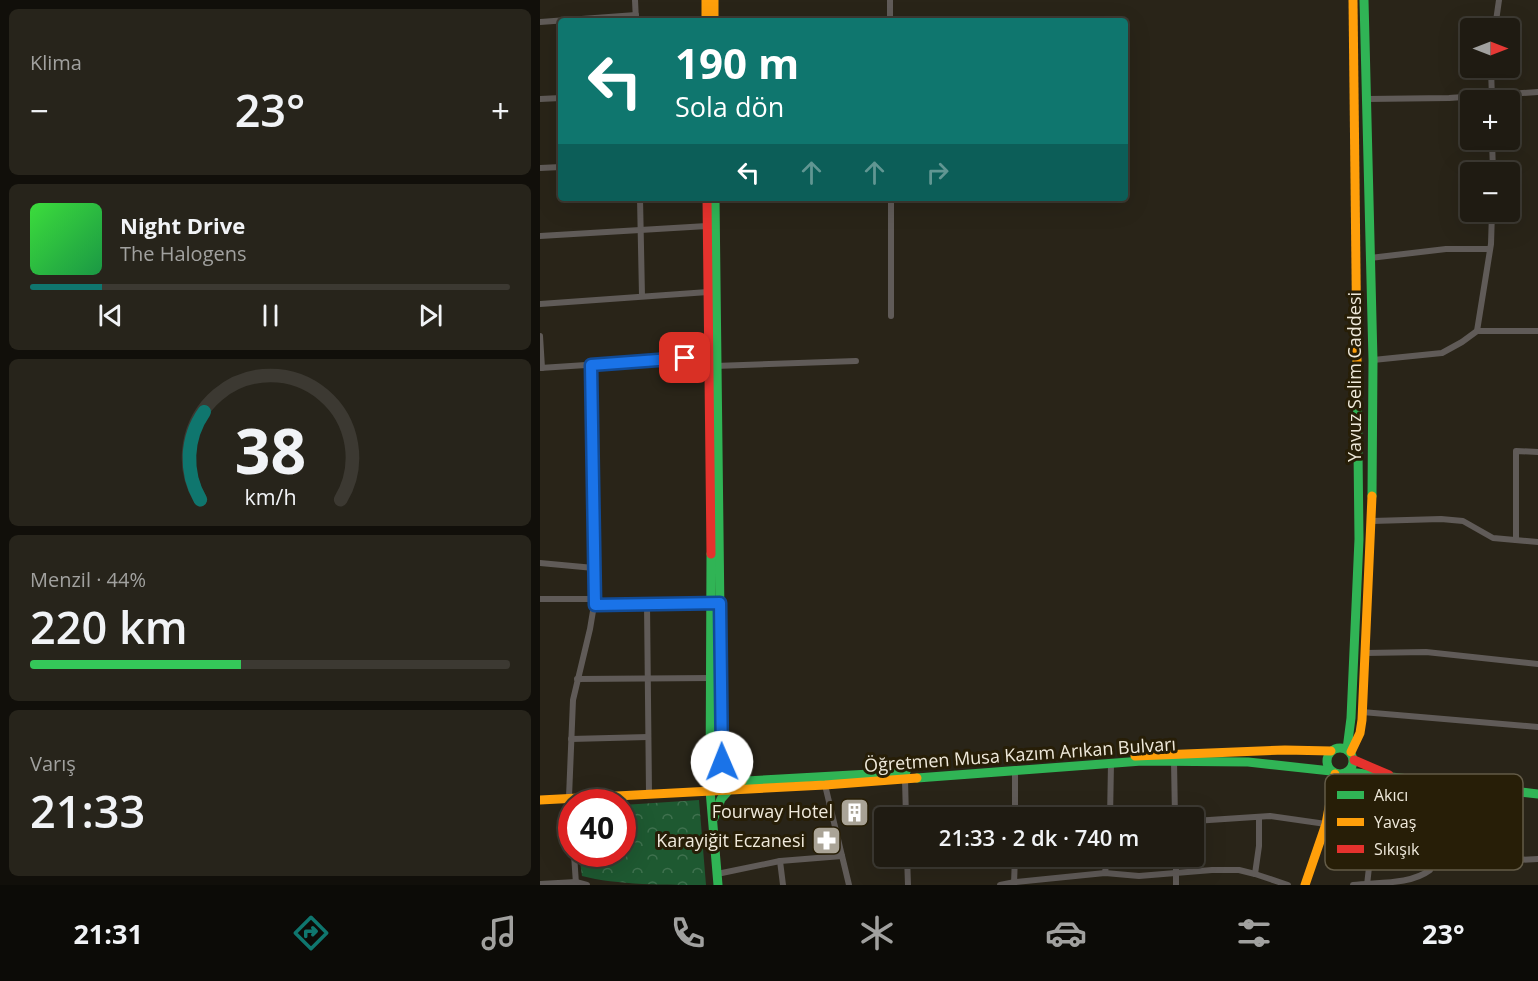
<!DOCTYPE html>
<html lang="tr">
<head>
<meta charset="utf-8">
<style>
	body { margin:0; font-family:"Open Sans",sans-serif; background:#27241b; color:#f1f3f6; height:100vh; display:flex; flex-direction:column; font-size:22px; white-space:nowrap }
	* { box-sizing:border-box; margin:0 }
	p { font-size:20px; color:#a1a19f }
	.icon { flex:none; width:33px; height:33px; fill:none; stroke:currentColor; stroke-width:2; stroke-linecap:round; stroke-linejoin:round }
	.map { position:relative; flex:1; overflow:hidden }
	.sheet { display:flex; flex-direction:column; gap:9px; padding:9px; background:#110f0a; width:540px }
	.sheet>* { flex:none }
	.guide { position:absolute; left:18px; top:18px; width:570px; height:183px; border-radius:6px; box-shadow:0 6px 24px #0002,0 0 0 2px #3c3932; background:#0f766e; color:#fff; overflow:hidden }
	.needle { width:39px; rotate:90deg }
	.controls { position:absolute; left:920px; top:18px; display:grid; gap:12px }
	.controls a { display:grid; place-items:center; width:60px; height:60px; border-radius:6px; background:#1f1b12; box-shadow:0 6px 24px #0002,0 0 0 2px #3c3932; font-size:30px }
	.speed { position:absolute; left:18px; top:789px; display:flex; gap:12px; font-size:30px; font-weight:700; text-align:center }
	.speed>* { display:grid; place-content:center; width:78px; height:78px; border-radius:50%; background:#1f1b12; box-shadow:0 6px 24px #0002,0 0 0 2px #3c3932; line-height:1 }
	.speed .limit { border:9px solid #d22; background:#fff; color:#111 }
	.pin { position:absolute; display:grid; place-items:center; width:51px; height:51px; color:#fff; margin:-26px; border-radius:12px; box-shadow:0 3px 9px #0006 }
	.me { position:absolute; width:66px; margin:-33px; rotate:359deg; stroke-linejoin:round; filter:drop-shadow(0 0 4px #0008) }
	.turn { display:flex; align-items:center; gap:21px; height:126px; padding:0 18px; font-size:27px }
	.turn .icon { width:78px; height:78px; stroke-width:2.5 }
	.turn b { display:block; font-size:42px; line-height:51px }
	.lanes { display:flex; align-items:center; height:57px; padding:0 18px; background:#0003; justify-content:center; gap:30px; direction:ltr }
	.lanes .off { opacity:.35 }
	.big { font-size:45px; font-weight:600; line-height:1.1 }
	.sheet .widget { flex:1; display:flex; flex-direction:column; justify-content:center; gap:9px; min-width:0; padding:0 21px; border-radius:9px; background:#27241b }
	.sheet .dial { align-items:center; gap:0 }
	.dial svg { height:156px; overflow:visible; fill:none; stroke:#3c3932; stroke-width:7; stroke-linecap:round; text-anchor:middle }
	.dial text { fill:#f1f3f6; stroke:none }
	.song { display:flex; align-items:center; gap:18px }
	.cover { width:72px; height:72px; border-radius:9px; background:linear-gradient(135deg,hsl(120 70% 55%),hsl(140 70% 35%)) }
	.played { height:6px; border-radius:3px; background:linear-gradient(90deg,#0f766e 15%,#3c3932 15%) }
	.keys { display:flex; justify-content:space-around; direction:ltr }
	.heat { display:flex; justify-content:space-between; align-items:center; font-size:33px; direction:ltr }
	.charge { height:9px; border-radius:4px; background:linear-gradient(90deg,#34c759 44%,#3c3932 0) }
	.trip { position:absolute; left:334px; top:807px; width:330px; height:60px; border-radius:6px; background:#1f1b12; box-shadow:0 6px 24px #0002,0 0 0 2px #3c3932; font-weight:600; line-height:60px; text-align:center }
	.tab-bar { display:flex; height:96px; justify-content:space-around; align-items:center; background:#0c0b07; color:#a1a19f }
	.tab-bar .icon { width:42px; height:42px }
	.tab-bar .current { color:#0f766e }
	.tab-bar b { font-size:27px; color:#f1f3f6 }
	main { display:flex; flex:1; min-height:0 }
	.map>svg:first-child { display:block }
	.park { fill:url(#park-crowns) }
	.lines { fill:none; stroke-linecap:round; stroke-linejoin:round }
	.street { stroke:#605b58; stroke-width:6 }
	.fast { stroke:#30b455; stroke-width:9 }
	.slow { stroke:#ff9f0a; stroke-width:9 }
	.jam { stroke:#e5322d; stroke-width:9 }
	.route-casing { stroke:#114b97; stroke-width:15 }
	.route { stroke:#1a73e8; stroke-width:10 }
	.labels { text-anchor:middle; stroke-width:6; stroke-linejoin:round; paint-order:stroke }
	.street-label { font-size:18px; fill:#efe9db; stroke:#271e07 }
	.poi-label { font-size:18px; fill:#efe9db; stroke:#271e07; text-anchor:end }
	.key { fill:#271e07; stroke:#635b47; stroke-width:1.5 }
	.key-label { font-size:16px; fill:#efe9db }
</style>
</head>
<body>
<main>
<section class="sheet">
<div class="widget"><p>Klima</p>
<div class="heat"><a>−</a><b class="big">23°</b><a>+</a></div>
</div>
<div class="widget">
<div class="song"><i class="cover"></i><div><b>Night Drive</b><p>The Halogens</p></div></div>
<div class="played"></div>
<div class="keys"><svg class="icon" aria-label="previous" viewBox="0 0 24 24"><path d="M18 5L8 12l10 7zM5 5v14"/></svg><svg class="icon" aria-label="pause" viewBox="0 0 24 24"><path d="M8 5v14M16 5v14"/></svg><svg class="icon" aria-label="next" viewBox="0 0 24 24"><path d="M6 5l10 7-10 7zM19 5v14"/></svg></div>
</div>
<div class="widget dial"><svg viewBox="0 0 100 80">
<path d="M14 69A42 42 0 1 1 86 69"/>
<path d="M14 69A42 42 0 0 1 16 24" stroke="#0f766e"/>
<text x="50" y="56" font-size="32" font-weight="700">38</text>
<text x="50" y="72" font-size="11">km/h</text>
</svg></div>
<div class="widget"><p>Menzil · 44%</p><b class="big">220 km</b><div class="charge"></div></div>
<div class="widget"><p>Varış</p><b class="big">21:33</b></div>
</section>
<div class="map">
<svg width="998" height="885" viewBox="0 0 998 885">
	<defs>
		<pattern id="park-crowns" width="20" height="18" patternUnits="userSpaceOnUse" patternTransform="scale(1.5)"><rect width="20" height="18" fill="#1e5931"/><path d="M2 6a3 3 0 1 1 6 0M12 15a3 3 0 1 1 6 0" fill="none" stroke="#3f714e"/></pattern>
	</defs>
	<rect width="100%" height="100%" fill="#292418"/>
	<path class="park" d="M159,800L166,885C129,885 75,885 42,876L39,854H82L83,805Z"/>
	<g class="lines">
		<g class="street">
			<polyline points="95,0 96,21"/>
			<polyline points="350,0 350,21"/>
			<polyline points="0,22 96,15"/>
			<polyline points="955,28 959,0"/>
			<polyline points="951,68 952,100"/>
			<polyline points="0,99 21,98"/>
			<polyline points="827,99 909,98 998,92"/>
			<polyline points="952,140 953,172"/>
			<polyline points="0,168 21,167"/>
			<polyline points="100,198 102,296"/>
			<polyline points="351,198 351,316"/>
			<polyline points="0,236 167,226"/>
			<polyline points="830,258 906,249 950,249"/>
			<polyline points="0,304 168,292"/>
			<polyline points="937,331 998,331"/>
			<polyline points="0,336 2,368"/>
			<polyline points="833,360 902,353 922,342 937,331 951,244 952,212"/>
			<polyline points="175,366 316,361"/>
			<polyline points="0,368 169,357"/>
			<polyline points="832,521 901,519 923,521 953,538 998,542"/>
			<polyline points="976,540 976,451 998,452"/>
			<polyline points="0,563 54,568"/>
			<polyline points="0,599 55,599"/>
			<polyline points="107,604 109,793"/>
			<polyline points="55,605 174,603"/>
			<polyline points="825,653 886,652 998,664"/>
			<polyline points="37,679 172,678"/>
			<polyline points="822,712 998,727"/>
			<polyline points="31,739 108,737"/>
			<polyline points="634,761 635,818"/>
			<polyline points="475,770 475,818"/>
			<polyline points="365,779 366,818"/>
			<polyline points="285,785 309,885"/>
			<polyline points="956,790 955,861 998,859"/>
			<polyline points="570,818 571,763"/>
			<polyline points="654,821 730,816 786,824"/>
			<polyline points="32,825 29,797 33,700 50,629 55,599 51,365"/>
			<polyline points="34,854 36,884"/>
			<polyline points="367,856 368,885"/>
			<polyline points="636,856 636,885"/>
			<polyline points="240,861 243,885"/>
			<polyline points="565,873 567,856"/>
			<polyline points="177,874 240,861 302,856"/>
			<polyline points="715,874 719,846 719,817"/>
			<polyline points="0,884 36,882 47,885"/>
			<polyline points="474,884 475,856"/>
			<polyline points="460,885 475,882 565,873 599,876 672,870 699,870 715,874 748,885"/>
			<path d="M813,885C838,882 870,885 890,870C896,842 893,812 892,783"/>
			<polyline points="827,885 833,832 838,829 894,830"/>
		</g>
		<g class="fast">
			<polyline points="824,0 833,360 832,496"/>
			<polyline points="175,198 182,782"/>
			<polyline points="171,554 170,790 178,885"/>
			<circle cx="800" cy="761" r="13"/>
			<polyline points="807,749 811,718 819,539 817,362"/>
			<polyline points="808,772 998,794"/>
			<polyline points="377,778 602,761 708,762 791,771"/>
			<polyline points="170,783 366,772"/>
			<polyline points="174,818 181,799 189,790"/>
		</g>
		<g class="slow">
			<polyline points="166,0 166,21"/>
			<polyline points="174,0 174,21"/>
			<polyline points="813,0 817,362"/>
			<polyline points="811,752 820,733 822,720 832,496"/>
			<polyline points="595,756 745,750 791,751"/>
			<polyline points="182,762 202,781"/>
			<polyline points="0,800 285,785 377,778"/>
			<polyline points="765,885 786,824 795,774"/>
		</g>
		<g class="jam">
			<polyline points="167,198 171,554"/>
			<polyline points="814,760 849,775"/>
		</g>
	</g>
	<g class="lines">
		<defs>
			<polyline id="route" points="145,358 51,365 55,605 180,603 182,762"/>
		</defs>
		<use href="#route" class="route-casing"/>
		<use href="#route" class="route"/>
	</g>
	<defs>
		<symbol id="building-square" viewBox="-11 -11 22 22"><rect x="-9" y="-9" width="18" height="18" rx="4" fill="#aaa497" stroke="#271e07"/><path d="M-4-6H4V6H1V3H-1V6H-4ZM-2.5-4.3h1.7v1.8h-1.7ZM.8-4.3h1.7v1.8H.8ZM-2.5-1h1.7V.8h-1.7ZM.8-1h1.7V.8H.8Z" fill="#fff"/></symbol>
		<symbol id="pharmacy-square" viewBox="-11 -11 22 22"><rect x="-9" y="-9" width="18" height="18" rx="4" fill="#aaa497" stroke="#271e07"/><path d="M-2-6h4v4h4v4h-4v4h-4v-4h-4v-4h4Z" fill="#fff"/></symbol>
	</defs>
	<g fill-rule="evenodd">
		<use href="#building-square" x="298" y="796" width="33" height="33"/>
		<use href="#pharmacy-square" x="270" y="824" width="33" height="33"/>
	</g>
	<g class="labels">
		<g class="street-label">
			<text transform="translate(815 377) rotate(-90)" y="6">Yavuz Selim Caddesi</text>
			<text transform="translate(480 755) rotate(-4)" y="6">Öğretmen Musa Kazım Arıkan Bulvarı</text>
		</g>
		<g class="poi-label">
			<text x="293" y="818">Fourway Hotel</text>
			<text x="265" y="847">Karayiğit Eczanesi</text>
		</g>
	</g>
	<rect x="785" y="774" width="198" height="96" rx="9" class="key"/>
	<rect x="797" y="791" width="27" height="8" fill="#30b455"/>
	<rect x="797" y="818" width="27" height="8" fill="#ff9f0a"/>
	<rect x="797" y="845" width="27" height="8" fill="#e5322d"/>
	<g class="key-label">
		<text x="834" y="801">Akıcı</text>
		<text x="834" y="828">Yavaş</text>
		<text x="834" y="855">Sıkışık</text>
	</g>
</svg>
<div class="controls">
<a><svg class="needle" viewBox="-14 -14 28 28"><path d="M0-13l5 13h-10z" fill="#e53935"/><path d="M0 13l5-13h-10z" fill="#a1a19f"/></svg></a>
<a>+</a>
<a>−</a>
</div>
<div class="speed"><div class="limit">40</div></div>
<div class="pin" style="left:145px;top:358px;background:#d93025"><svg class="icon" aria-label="arrive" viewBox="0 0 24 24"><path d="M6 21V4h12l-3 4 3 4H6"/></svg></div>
<svg class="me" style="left:182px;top:762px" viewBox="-20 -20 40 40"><circle r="19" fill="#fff"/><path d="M0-13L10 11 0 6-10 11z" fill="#1a73e8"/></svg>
<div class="trip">21:33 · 2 dk · 740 m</div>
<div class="guide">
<div class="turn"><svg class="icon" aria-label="left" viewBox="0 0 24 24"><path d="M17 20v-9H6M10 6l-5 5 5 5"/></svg><div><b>190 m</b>Sola dön</div></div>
<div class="lanes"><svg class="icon" aria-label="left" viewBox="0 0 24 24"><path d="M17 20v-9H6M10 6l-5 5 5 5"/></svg><svg class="icon off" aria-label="ahead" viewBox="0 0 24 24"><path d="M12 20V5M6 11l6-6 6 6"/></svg><svg class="icon off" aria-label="ahead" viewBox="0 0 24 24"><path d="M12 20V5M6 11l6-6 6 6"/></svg><svg class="icon off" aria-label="right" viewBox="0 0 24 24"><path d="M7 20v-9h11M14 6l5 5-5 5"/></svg></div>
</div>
</div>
</main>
<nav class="tab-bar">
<b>21:31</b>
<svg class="icon current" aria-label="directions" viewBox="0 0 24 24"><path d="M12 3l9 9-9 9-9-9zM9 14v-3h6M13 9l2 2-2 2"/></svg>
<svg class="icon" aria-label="music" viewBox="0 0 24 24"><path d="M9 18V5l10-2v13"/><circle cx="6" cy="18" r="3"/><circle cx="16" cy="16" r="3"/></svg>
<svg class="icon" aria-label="phone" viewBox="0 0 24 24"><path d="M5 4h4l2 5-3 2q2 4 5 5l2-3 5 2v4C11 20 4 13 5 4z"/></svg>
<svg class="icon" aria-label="climate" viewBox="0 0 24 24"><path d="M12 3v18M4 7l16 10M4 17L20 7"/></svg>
<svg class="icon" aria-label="car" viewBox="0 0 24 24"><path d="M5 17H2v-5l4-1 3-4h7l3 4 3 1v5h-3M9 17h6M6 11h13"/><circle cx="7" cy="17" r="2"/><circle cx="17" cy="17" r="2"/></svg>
<svg class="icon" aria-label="filters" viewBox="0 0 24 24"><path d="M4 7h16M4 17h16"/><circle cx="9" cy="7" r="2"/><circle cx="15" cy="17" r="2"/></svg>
<b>23°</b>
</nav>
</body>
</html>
